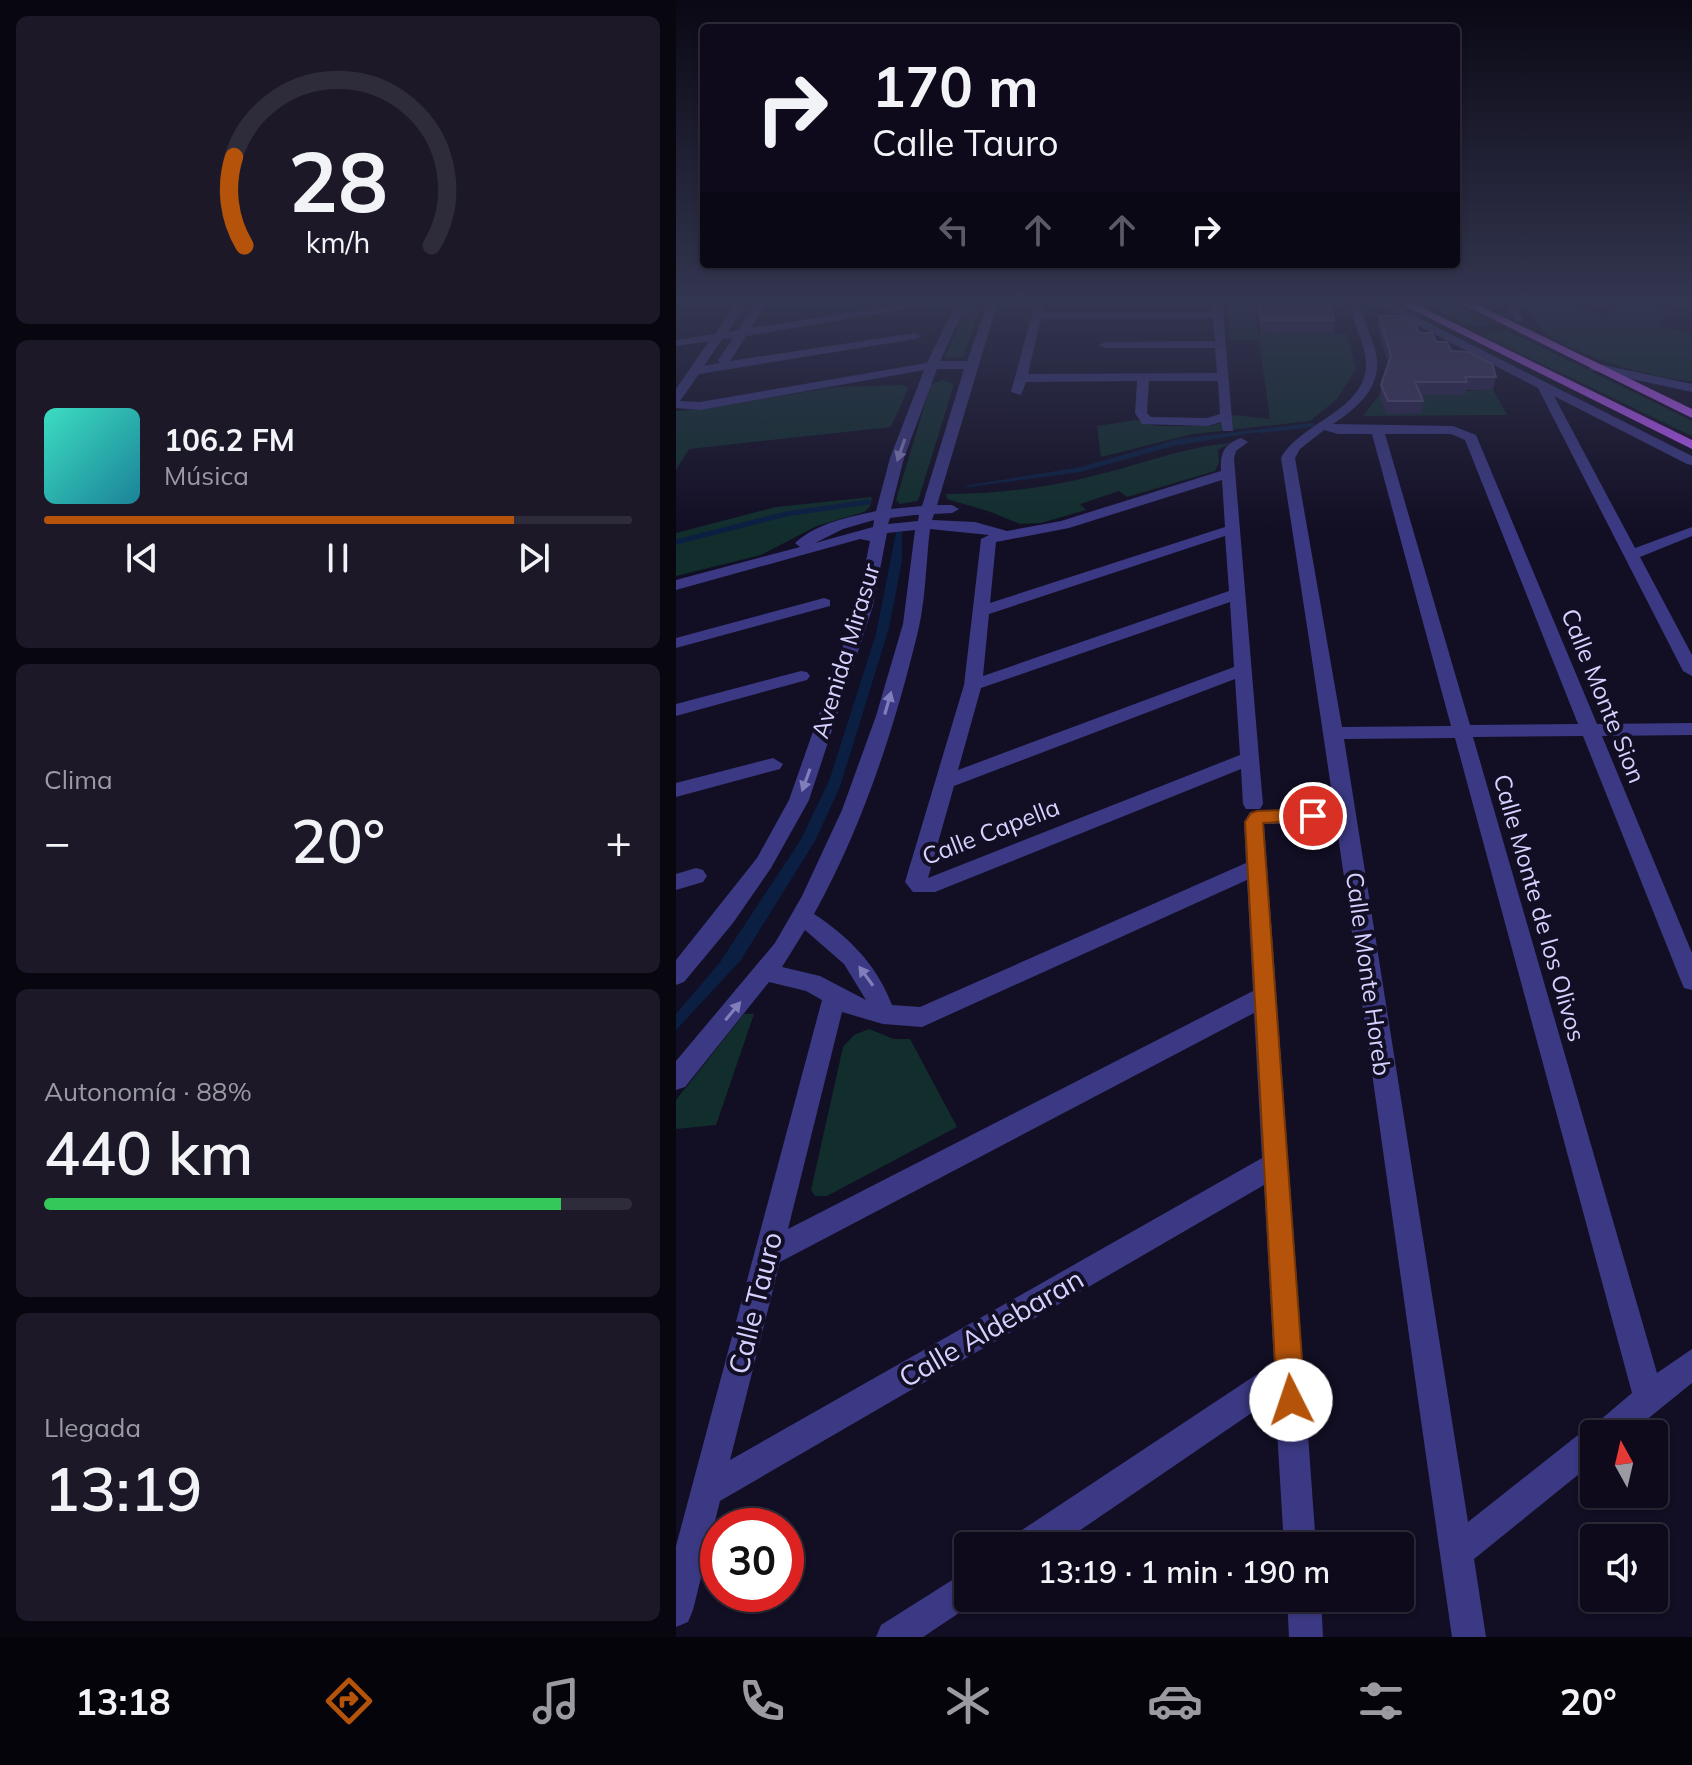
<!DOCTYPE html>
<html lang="es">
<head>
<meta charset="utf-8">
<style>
	body { margin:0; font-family:Mulish,sans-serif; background:#1c1828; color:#f1f3f6; height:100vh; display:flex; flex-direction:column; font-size:30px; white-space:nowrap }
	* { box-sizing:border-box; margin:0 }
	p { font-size:26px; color:#9b9aa3 }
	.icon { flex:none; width:44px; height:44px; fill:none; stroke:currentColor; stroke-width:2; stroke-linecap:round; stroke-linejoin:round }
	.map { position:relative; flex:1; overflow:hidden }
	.details { display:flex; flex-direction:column; gap:16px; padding:16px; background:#08060f; width:676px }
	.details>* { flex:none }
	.guide { position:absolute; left:24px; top:24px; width:760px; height:244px; border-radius:8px; box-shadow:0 2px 6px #0004,0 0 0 2px #2e2b3a; background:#0e0a1b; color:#f1f3f6; overflow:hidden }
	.needle { width:52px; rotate:352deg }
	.tools { position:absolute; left:904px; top:1420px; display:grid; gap:16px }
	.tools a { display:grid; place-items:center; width:88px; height:88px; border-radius:8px; background:#0e0a1b; box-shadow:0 2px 6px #0004,0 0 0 2px #2e2b3a; font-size:40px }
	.speed { position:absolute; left:24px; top:1508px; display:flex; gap:16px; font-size:40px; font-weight:700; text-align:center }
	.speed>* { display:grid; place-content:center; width:104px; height:104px; border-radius:50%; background:#0e0a1b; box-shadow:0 2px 6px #0004,0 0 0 2px #2e2b3a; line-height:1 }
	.speed .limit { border:12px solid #d22; background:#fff; color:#111 }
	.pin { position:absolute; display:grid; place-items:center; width:68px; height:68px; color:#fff; margin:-34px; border:4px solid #fff; border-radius:50%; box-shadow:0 2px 8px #0007 }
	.me { position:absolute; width:88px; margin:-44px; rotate:356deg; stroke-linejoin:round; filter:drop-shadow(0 0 6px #0008) }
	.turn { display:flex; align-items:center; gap:28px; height:168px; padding:0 40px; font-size:36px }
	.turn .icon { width:104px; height:104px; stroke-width:2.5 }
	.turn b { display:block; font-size:56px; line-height:68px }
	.lanes { display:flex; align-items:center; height:76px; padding:0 40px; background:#0003; justify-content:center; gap:40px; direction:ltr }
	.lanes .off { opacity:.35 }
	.big { font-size:60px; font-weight:600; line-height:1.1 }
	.details .tile { flex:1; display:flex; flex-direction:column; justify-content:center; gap:12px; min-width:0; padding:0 28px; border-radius:12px; background:#1c1828 }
	.details .dial { align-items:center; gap:0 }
	.dial svg { height:208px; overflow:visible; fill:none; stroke:#2e2b3a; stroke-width:7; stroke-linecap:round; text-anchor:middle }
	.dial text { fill:#f1f3f6; stroke:none }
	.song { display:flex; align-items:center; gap:24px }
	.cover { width:96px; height:96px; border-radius:12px; background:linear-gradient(135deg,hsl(170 70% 55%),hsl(190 70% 35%)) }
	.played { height:8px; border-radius:4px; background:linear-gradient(90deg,#b45309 80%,#2e2b3a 80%) }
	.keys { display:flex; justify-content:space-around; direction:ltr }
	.heat { display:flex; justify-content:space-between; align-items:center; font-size:44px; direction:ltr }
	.charge { height:12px; border-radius:6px; background:linear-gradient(90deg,#34c759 88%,#2e2b3a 0) }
	.trip { position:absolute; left:278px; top:1532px; width:460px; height:80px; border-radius:8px; background:#0e0a1b; box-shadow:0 2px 6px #0004,0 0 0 2px #2e2b3a; font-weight:600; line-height:80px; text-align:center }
	.tab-bar { display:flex; height:128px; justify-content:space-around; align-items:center; background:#06040b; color:#9b9aa3 }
	.tab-bar .icon { width:56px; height:56px }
	.tab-bar .on { color:#b45309 }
	.tab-bar b { font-size:36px; color:#f1f3f6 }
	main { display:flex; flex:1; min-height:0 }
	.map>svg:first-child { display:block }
	.green { fill:#112e2d }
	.water { fill:#0a1f42 }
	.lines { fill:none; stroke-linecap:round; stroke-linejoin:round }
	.stream-far1 { stroke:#0a1f42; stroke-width:4 }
	.stream { stroke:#0a1f42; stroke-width:5 }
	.minor { fill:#3b3983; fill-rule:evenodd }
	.major { fill:#be59ff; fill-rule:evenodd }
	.wall { fill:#2f2752 }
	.building { fill:#413965; stroke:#58517d; stroke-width:2 }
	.oneway { fill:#817ebb }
	.route { fill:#b45309; stroke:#753606; stroke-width:2 }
	.labels { text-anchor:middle; stroke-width:8; stroke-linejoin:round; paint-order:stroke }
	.street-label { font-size:24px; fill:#d6d2ff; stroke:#120e24 }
	.near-street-label { font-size:28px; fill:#d6d2ff; stroke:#120e24 }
</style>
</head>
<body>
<main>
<section class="details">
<div class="tile dial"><svg viewBox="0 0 100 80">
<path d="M14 69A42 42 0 1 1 86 69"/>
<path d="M14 69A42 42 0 0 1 10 35" stroke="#b45309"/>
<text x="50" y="56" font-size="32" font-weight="700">28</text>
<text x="50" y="72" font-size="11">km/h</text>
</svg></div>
<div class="tile">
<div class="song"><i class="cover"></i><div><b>106.2 FM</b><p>Música</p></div></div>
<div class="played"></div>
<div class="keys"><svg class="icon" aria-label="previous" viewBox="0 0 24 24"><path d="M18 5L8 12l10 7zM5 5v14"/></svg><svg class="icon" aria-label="pause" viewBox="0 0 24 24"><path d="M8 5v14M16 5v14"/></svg><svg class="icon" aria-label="next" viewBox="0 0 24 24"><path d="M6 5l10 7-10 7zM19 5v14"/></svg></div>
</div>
<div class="tile"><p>Clima</p>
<div class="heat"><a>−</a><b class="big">20°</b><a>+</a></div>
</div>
<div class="tile"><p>Autonomía · 88%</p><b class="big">440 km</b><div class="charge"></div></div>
<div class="tile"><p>Llegada</p><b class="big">13:19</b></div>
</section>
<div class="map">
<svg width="1016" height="1637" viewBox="0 0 1016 1637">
	<rect width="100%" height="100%" fill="#120e24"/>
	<g class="green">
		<polygon points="300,301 306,303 287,357 268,358 294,303"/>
		<polygon points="552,301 578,301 582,334 671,334 680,369 660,400 634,421 517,434 425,457 421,426 460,420 481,426 535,426 549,422 557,415 594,419 583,340 554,340"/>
		<polygon points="744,301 770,301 810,321 813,326 792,325"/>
		<path d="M850,301H866L932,316L944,305L927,301H963L962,304L995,311L981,326L1016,334V381C978,379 900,356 870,333C861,326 856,311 850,301Z"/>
		<polygon points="830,330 1016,421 1016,436 806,335"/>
		<polygon points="266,380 278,384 242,501 224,504 220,500 255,384"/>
		<polygon points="228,385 232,389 215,427 13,449 0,470 0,411 27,409 159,387"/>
		<polygon points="817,390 831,415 687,416 705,393"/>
		<path d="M555,443L542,450L543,462L539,471L451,497L443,491L404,504L410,510L365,523L344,524L315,512L271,499L270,494C319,494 370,488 417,476C464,465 507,447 555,443Z"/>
		<polygon points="196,497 194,507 188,512 141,526 85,555 0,576 0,533 100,507"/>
		<polygon points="68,1014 78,1014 40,1125 0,1129 0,1100"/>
		<polygon points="193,1029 218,1039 234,1039 281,1127 151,1196 139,1196 135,1190 167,1047 178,1035"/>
	</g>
	<g class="water">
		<polygon points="585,429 593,430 497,446 404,472 287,488 293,485 405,467 502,439"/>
		<polygon points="220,532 226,532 226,561 213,628 164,787 139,841 65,960 0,1030 0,1014 44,962 124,841 153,781 200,634"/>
	</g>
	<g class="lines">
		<polyline class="stream-far1" points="585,431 637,425"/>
		<polyline class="stream" points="0,542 110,514 192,502"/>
		<g class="minor">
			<path d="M61,301H72L52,332L62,330L81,301H92L75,328L250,301H277L70,336L54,361L239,333L245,336L239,339L23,374L4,401L24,402L251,363L281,301H292L264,361H291L312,301H322L261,505H276L283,509L276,513L258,514L256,520L299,522L331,531L385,521L545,471C544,453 548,444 565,438L572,442L560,451L558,458L583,758L587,804L584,809H570L567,804L565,769L259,892H237L229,882L288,685L305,539L313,535L254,529C250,561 250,595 243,627C220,724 187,826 138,914C173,937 201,965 216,1005L244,1007L570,863L568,822L574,812L644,811L647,816L637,823L588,824L640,1546H608L599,1397L381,1546H336L340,1534L598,1363L588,1185L44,1501L17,1610L12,1622L0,1627V1546L146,1000L130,991L93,982L9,1087L0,1090V1061L99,943L126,896L166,810L200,716L227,624L239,530L211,533L197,606L133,800L95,868L57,923L8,982L0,985V960L81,858L113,800L181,606L194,541L184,539L0,590V580L124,547L119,543C140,523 174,517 200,511L214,458L248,370L24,410L0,408V389L33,341L0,346V340L39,334ZM57,338L42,360L44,363L28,366L46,339ZM261,369H288L246,506L215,509L228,458ZM546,480L549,527L314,603L320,542L393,528ZM238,515H243L242,521L212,524L214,518ZM198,520L197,527L139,543L167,529ZM549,536L553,591L307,676L313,614ZM554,602L558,667L282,770L305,688ZM559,679L564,755L252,878L278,786ZM571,880L577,991L112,1229L166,1012L207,1024L246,1027ZM129,930L168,964L190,1000L144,976L106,967ZM578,1013L586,1158L54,1460L104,1262Z"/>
			<path d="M536,301H546L557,431H547L545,422L532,426L466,424L459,413L461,381L350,382L345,395L335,392L359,303H367V312H536ZM365,318H537L539,341L429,342L423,345L429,348H539L541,373L352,374ZM473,381H542L544,414L531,418L475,417L471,413Z"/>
			<path d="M674,301H684C686,318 694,333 699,349C709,384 683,407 657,424L777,426L800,435L921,724L1016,723V735L926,736L1016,953V990L1008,988L1005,981L907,736L797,737L981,1373L1016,1349V1383L953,1434H918V1462L798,1559L810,1637H776C719,1244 667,850 605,458C625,422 692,410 690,362C689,341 675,323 674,301ZM648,430L662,434H696L775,726L666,727L619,458L624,449ZM709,434H775L789,440L902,724L794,725ZM779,738L956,1393L916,1427L907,1431L792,1522L668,739Z"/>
			<polygon points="695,301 709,301 1016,456 1016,465 1011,464 878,396 959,548 1016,527 1016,536 964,557 1016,655 1016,676 1007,671 862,388"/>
			<polygon points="830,301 840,301 847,321 839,321"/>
			<polygon points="918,363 1016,384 1016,392 914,370 914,364"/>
			<polygon points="148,598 154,600 154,606 0,648 0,638"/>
			<polygon points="125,671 131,672 134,676 131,680 0,716 0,704"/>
			<polygon points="97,758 107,764 104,769 0,797 0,783"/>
			<polygon points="20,868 27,870 31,876 27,882 0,890 0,874"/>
			<polygon points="292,1570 292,1598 304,1599 247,1637 200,1637 205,1625"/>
			<polygon points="611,1598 645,1598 647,1637 613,1637"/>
		</g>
		<g class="major">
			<polygon points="719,301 733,301 1016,440 1016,449"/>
			<polygon points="780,301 794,301 1016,409 1016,418"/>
		</g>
	</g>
	<g class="wall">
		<polygon points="580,301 653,301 658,320 657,333 585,334"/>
		<polygon points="703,316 760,342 820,377 817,390 790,390 789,395 745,395 747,401 745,413 710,414 704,397 705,385 712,364 702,328"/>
	</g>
	<g class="building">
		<polygon points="583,301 653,301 658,320 585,320"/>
		<polygon points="703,316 723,316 740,326 743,333 756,333 760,342 771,342 775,351 793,352 816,364 820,377 789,377 791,382 739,382 747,401 712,401 705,385 715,356"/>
	</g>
	<defs><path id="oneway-solid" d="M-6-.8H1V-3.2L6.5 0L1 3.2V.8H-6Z" transform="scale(2)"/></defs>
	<g class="oneway">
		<use href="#oneway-solid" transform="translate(225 450) rotate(109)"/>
		<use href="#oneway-solid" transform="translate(212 703) rotate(-74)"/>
		<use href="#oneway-solid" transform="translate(130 780) rotate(110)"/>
		<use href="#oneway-solid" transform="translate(190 976) rotate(-126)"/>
		<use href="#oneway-solid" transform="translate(57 1011) rotate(-50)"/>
	</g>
	<linearGradient id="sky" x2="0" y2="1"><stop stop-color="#0a0814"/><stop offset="0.57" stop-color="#333650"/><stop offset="1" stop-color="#333650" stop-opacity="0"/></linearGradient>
	<rect width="1016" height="530" fill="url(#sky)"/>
	<polygon class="route" points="637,809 643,811 646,816 643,820 587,823 629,1400 625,1410 615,1414 605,1410 601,1400 569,822 575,813 581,811"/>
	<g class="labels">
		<g class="street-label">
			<text transform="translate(170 651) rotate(-73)" y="8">Avenida Mirasur</text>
			<text transform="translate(927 696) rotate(68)" y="8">Calle Monte Sion</text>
			<text transform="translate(315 832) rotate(-21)" y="8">Calle Capella</text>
			<text transform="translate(863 908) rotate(74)" y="8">Calle Monte de los Olivos</text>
			<text transform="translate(692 974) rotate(82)" y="8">Calle Monte Horeb</text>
		</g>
		<g class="near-street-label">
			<text transform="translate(79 1303) rotate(-76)" y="10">Calle Tauro</text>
			<text transform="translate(315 1328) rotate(-30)" y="10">Calle Aldebaran</text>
		</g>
	</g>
</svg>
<div class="tools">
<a><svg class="needle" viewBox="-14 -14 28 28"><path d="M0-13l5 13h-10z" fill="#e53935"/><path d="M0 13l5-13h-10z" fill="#9b9aa3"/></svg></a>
<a><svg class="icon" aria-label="sound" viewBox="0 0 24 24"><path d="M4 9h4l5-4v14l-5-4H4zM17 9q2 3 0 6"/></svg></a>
</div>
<div class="speed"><div class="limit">30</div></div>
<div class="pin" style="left:637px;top:816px;background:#d93025"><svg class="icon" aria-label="arrive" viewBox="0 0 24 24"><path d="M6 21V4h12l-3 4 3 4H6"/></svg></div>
<svg class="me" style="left:615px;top:1400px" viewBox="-20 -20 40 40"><circle r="19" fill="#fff"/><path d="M0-13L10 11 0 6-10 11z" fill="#b45309"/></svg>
<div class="trip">13:19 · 1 min · 190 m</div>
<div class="guide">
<div class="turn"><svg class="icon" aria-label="right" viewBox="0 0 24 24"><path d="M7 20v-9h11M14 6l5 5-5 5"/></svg><div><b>170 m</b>Calle Tauro</div></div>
<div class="lanes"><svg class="icon off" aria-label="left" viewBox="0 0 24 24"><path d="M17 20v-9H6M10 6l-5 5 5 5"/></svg><svg class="icon off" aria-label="ahead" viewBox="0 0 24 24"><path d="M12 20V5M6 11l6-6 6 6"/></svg><svg class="icon off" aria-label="ahead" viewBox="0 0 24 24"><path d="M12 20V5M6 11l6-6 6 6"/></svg><svg class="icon" aria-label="right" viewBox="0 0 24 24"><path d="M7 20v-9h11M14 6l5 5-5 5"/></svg></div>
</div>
</div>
</main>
<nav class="tab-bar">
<b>13:18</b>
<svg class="icon on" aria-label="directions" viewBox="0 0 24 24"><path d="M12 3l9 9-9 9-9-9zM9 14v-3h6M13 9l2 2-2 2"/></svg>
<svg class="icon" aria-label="music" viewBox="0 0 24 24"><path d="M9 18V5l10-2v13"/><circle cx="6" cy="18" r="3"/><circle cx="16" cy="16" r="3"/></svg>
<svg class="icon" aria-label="phone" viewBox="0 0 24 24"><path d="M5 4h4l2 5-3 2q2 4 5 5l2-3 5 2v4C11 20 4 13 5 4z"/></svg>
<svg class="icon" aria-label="climate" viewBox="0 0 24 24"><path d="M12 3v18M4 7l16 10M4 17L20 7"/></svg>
<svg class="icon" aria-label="car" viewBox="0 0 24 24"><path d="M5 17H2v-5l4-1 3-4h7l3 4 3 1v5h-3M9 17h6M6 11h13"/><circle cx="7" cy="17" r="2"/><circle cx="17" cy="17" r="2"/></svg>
<svg class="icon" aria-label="filters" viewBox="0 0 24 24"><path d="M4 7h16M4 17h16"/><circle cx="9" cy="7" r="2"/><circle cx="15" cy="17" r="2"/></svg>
<b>20°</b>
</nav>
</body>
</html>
